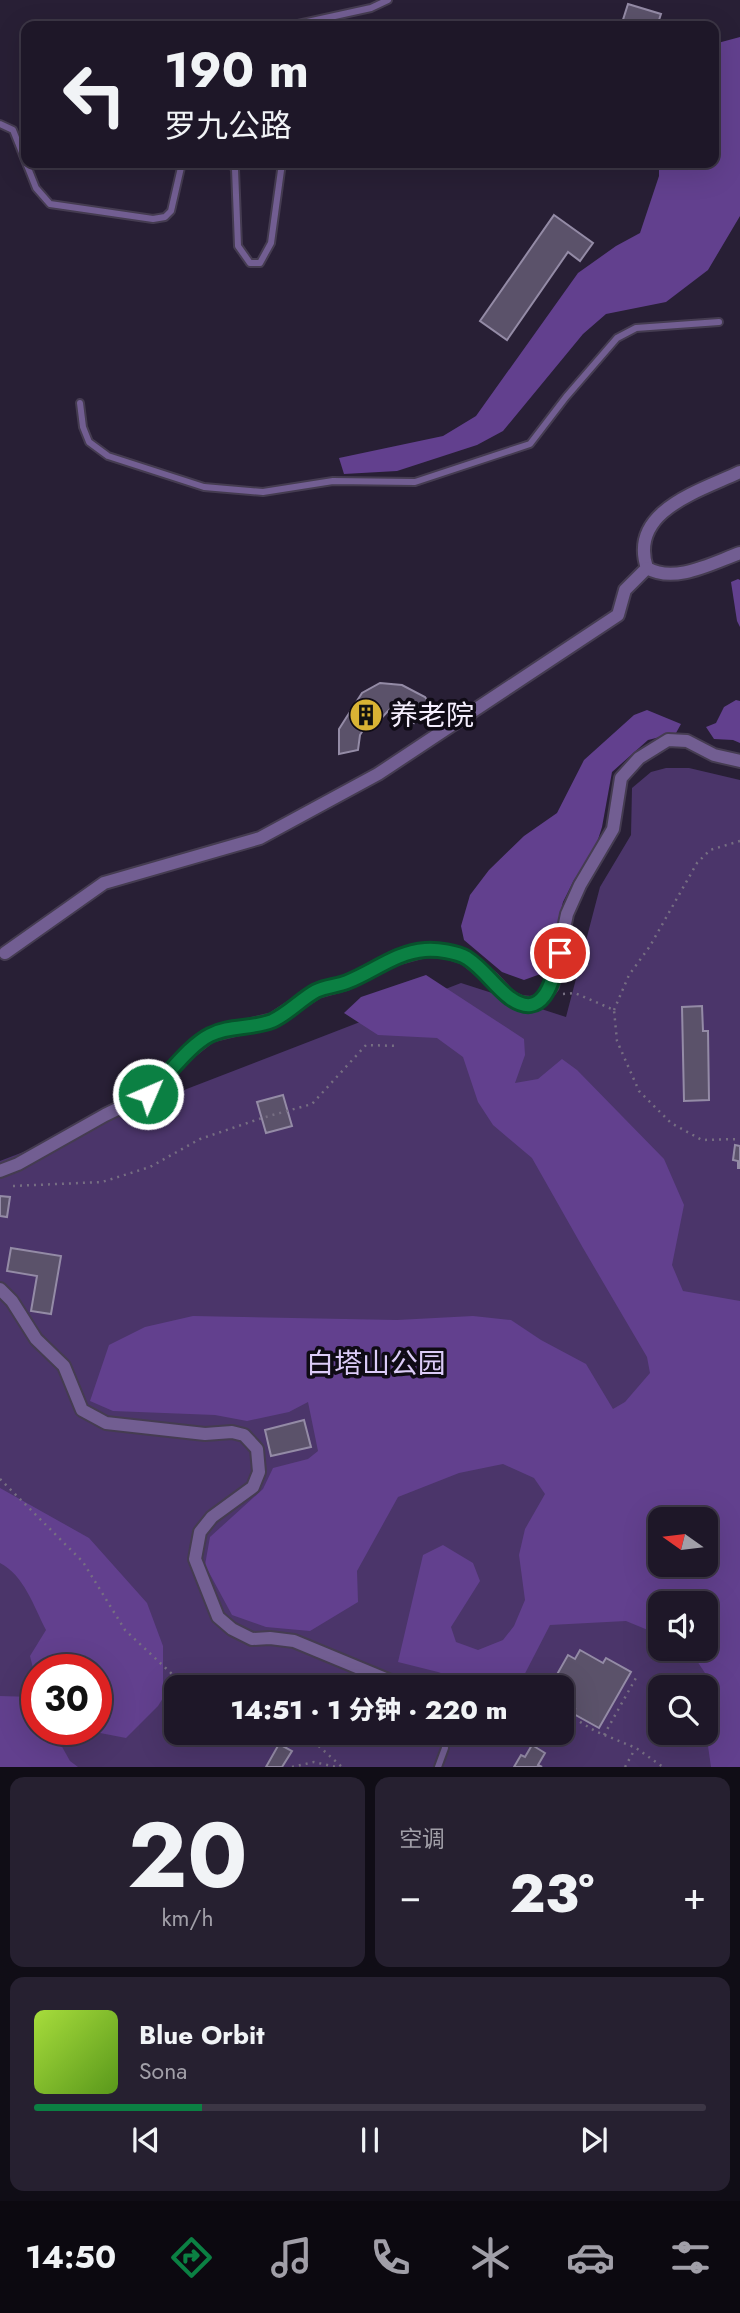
<!DOCTYPE html>
<html lang="zh">
<head>
<meta charset="utf-8">
<style>
	body { margin:0; font-family:Jost,"Noto Sans SC",sans-serif; background:#262030; color:#f1f3f6; height:100vh; display:flex; flex-direction:column; font-size:26px; white-space:nowrap }
	* { box-sizing:border-box; margin:0 }
	p { font-size:23px; color:#a19fa8 }
	.icon { flex:none; width:38px; height:38px; fill:none; stroke:currentColor; stroke-width:2; stroke-linecap:round; stroke-linejoin:round }
	.map { position:relative; height:1767px; overflow:hidden }
	.sheet { display:flex; flex-direction:column; gap:10px; padding:10px; background:#100d16; flex:1 }
	.sheet>* { flex:none }
	.hud { position:absolute; left:21px; top:21px; width:698px; height:147px; border-radius:14px; box-shadow:0 7px 28px #0002,0 0 0 2px #3c3645; background:#1e1728; color:#f1f3f6; overflow:hidden }
	.needle { width:46px; rotate:284deg }
	.buttons { position:absolute; left:648px; top:1507px; display:grid; gap:14px }
	.buttons a { display:grid; place-items:center; width:70px; height:70px; border-radius:14px; background:#1e1728; box-shadow:0 7px 28px #0002,0 0 0 2px #3c3645; font-size:35px }
	.speed { position:absolute; left:21px; top:1654px; display:flex; gap:14px; font-size:35px; font-weight:700; text-align:center }
	.speed>* { display:grid; place-content:center; width:91px; height:91px; border-radius:50%; background:#1e1728; box-shadow:0 7px 28px #0002,0 0 0 2px #3c3645; line-height:1 }
	.speed .limit { border:10px solid #d22; background:#fff; color:#111 }
	.pin { position:absolute; display:grid; place-items:center; width:60px; height:60px; color:#fff; margin:-30px; border:4px solid #fff; border-radius:50%; box-shadow:0 2px 7px #0007 }
	.me { position:absolute; width:77px; margin:-38px; rotate:45deg; stroke-linejoin:round; filter:drop-shadow(0 0 5px #0008) }
	.turn { display:flex; align-items:center; gap:24px; height:147px; padding:0 28px; font-size:32px }
	.turn .icon { width:91px; height:91px; stroke-width:2.5 }
	.turn b { display:block; font-size:49px; line-height:60px }
	.big { font-size:52px; font-weight:800; line-height:1.1 }
	.sheet .tile { flex:1; display:flex; flex-direction:column; justify-content:center; gap:10px; min-width:0; padding:0 24px; border-radius:14px; background:#262030 }
	.sheet .dial { align-items:center; gap:0 }
	.dial b { font-size:91px; line-height:1 }
	.song { display:flex; align-items:center; gap:21px }
	.cover { width:84px; height:84px; border-radius:10px; background:linear-gradient(135deg,hsl(80 70% 55%),hsl(90 70% 35%)) }
	.played { height:7px; border-radius:4px; background:linear-gradient(90deg,#0b8043 25%,#3c3645 25%) }
	.keys { display:flex; justify-content:space-around; direction:ltr }
	.heat { display:flex; justify-content:space-between; align-items:center; font-size:38px; direction:ltr }
	.sheet .tiles { flex:1; display:grid; gap:10px; grid-template-columns:1fr 1fr }
	.tile:last-child { grid-column:span 2 }
	.trip { position:absolute; left:164px; top:1675px; width:410px; height:70px; border-radius:14px; background:#1e1728; box-shadow:0 7px 28px #0002,0 0 0 2px #3c3645; font-weight:800; line-height:70px; text-align:center }
	.dock { display:flex; height:112px; justify-content:space-around; align-items:center; background:#0c0910; color:#a19fa8 }
	.dock .icon { width:49px; height:49px }
	.dock .active { color:#0b8043 }
	.dock b { font-size:32px; color:#f1f3f6 }
	.map>svg:first-child { display:block }
	.green { fill:#4b356a; fill-rule:evenodd }
	.forest { fill:#62408e; fill-rule:evenodd }
	.building { fill:#5b526a; stroke:#948ba6; stroke-width:2 }
	.lines { fill:none; stroke-linecap:round; stroke-linejoin:round }
	.service-casing { stroke:#453c51; stroke-width:10 }
	.minor-casing { stroke:#453c51; stroke-width:16 }
	.path { stroke:#766e82; stroke-width:2.5; stroke-dasharray:2 5; stroke-linecap:butt }
	.service { stroke:#725e92; stroke-width:6 }
	.minor { stroke:#725e92; stroke-width:12 }
	.route-casing { stroke:#07532c; stroke-width:18 }
	.route { stroke:#0b8043; stroke-width:12 }
	.labels { text-anchor:middle; stroke-width:7; stroke-linejoin:round; paint-order:stroke }
	.poi-label { font-size:28px; fill:#f4eefd; stroke:#0f0b15; text-anchor:start }
	.park-label { font-size:28px; fill:#dcccf8; stroke:#0f0b15 }
</style>
</head>
<body>
<div class="map">
<svg width="740" height="1767" viewBox="0 0 740 1767">
	<rect width="100%" height="100%" fill="#281f35"/>
	<path class="green" d="M666,768H689L740,780V1767H0V1161L461,983L566,1017L600,887L631,835L632,788L651,772ZM660,1519H705V1564H660ZM660,1603H705V1648H660ZM37,1670H96V1729H37ZM177,1687H562V1732H177ZM660,1687H705V1732H660Z"/>
	<g class="forest">
		<polygon points="740,37 740,216 708,270 666,302 606,314 583,334 503,431 477,445 397,471 344,474 339,458 443,436 476,416 578,273 616,246 640,233 659,176 659,163 714,163 714,44"/>
		<polygon points="738,579 740,580 740,627 737,621 731,582"/>
		<polygon points="736,700 740,701 740,743 733,740 714,739 706,727 716,723 724,707"/>
		<polygon points="647,710 681,724 676,733 648,740 612,772 602,827 594,852 574,880 563,902 546,972 524,980 502,972 464,940 461,926 470,895 489,870 524,836 557,813 584,760 634,715"/>
		<path d="M426,975L524,1039L525,1055L515,1083L538,1079L562,1059L577,1070L664,1159L684,1205L672,1265L683,1291L740,1301V1767H711L707,1739L711,1682L689,1649L705,1648V1603H660V1635L626,1621L550,1625L518,1687H481L438,1672L398,1662L423,1555L443,1545L473,1563L480,1581L451,1627L456,1642L478,1650L503,1640L514,1626L525,1600L519,1555L525,1529L545,1494L534,1478L503,1464L459,1473L398,1497L357,1571L358,1602L310,1631L266,1627L232,1615L205,1565L210,1537L263,1489L273,1468L308,1459L318,1451L308,1402L289,1412L247,1421L215,1415L113,1411L90,1401L109,1345L145,1327L193,1316L397,1320L473,1316L511,1320L541,1340L586,1364L613,1409L625,1402L650,1373L647,1357L583,1248L532,1158L493,1125L478,1102L463,1057L437,1038L378,1035L344,1013L361,997ZM705,1519V1564H660V1519Z"/>
		<path d="M0,1488L89,1538L147,1603L163,1646V1698L158,1706L126,1738L95,1732L92,1729H96V1670H37V1677L35,1676L30,1656L46,1630C34,1607 24,1575 0,1563Z"/>
		<polygon points="0,1696 33,1697 37,1703 37,1729 52,1729 70,1761 78,1767 0,1767"/>
	</g>
	<g class="building">
		<polygon points="628,4 661,14 657,26 621,26"/>
		<polygon points="554,215 593,243 580,261 568,252 507,340 480,321"/>
		<polygon points="380,683 402,685 425,697 429,703 414,723 400,710 389,710 374,726 365,727 360,735 358,750 339,754 339,729 362,693"/>
		<polygon points="702,1006 703,1031 708,1031 709,1100 684,1101 682,1007"/>
		<polygon points="283,1095 292,1126 266,1133 257,1102"/>
		<polygon points="735,1145 740,1146 740,1168 738,1168 738,1161 733,1160"/>
		<polygon points="0,1196 10,1197 7,1217 0,1216"/>
		<polygon points="11,1248 61,1256 51,1314 31,1311 37,1276 7,1271"/>
		<polygon points="304,1420 311,1447 271,1456 265,1430"/>
		<polygon points="580,1650 603,1663 606,1658 631,1672 599,1728 572,1713 575,1709 562,1702 562,1687 551,1685 568,1655 575,1659"/>
		<polygon points="279,1744 292,1751 282,1767 266,1767"/>
		<polygon points="532,1745 545,1753 538,1765 542,1767 514,1767 521,1755 525,1757"/>
	</g>
	<g class="lines">
		<defs>
			<g id="service">
				<polyline points="289,26 371,8 388,0"/>
				<polyline points="0,124 13,130 36,188 50,204 153,219 165,217 171,211 182,163"/>
				<polyline points="230,163 235,169 238,246 250,263 260,263 271,243 282,163"/>
				<polyline points="80,403 83,427 89,442 108,456 204,487 263,492 333,481 415,482 530,444 566,397 617,338 636,328 719,322"/>
				<polyline points="438,1767 445,1748 443,1732"/>
			</g>
			<g id="minor">
				<path d="M740,472C700,491 628,511 647,568C675,584 712,563 740,553"/>
				<polyline points="5,953 104,883 260,838 378,774 618,615 625,590 647,568"/>
				<polyline points="0,1171 18,1164 105,1115 148,1094 191,1050 210,1035 273,1020 317,991 346,983 392,959 425,950 446,951 465,957 492,979 510,998 521,1003 531,1004 540,1001 552,986 567,914 580,885 613,829 621,778 639,758 668,740 687,741 714,755 740,761"/>
				<polyline points="0,1289 12,1301 36,1339 64,1366 82,1410 106,1423 205,1434 232,1432 244,1435 257,1449 259,1472 253,1487 212,1517 200,1532 195,1559 218,1617 232,1629 252,1639 270,1638 294,1641 405,1687"/>
			</g>
		</defs>
		<use href="#service" class="service-casing"/>
		<use href="#minor" class="minor-casing"/>
		<g class="path">
			<polyline points="563,994 575,993 614,1010 617,1041 639,1091 671,1123 702,1140 740,1139"/>
			<polyline points="614,1010 629,975 650,946 697,863 710,850 740,841"/>
			<polyline points="13,1186 102,1182 150,1167 200,1139 262,1118 312,1104 366,1045 398,1046"/>
			<polyline points="0,1479 83,1562 125,1630 172,1674 229,1687"/>
			<polyline points="562,1711 595,1731 636,1748 663,1767"/>
			<polyline points="303,1732 342,1767"/>
			<polyline points="604,1735 637,1676"/>
			<polyline points="292,1767 314,1762 336,1767"/>
			<polyline points="625,1767 635,1749"/>
		</g>
		<use href="#service" class="service"/>
		<use href="#minor" class="minor"/>
	</g>
	<g class="lines">
		<defs>
			<path id="route" d="M148,1094C167,1077 188,1046 210,1035C229,1025 252,1029 272,1021C288,1014 301,999 316,991C326,986 337,986 347,982C373,972 396,952 425,950C437,949 457,952 467,958C484,969 494,986 510,998C545,1023 554,976 560,953"/>
		</defs>
		<use href="#route" class="route-casing"/>
		<use href="#route" class="route"/>
	</g>
	<defs>
		<symbol id="building-disc" viewBox="-11 -11 22 22"><circle r="9.5" fill="#d9b334" stroke="#0f0b15"/><path d="M-4-6H4V6H1V3H-1V6H-4ZM-2.5-4.3h1.7v1.8h-1.7ZM.8-4.3h1.7v1.8H.8ZM-2.5-1h1.7V.8h-1.7ZM.8-1h1.7V.8H.8Z" fill="#111"/></symbol>
	</defs>
	<g fill-rule="evenodd">
		<use href="#building-disc" x="347" y="696" width="38" height="38"/>
	</g>
	<g class="labels">
		<g class="poi-label">
			<text x="390" y="725">养老院</text>
		</g>
		<g class="park-label">
			<text x="376" y="1373">白塔山公园</text>
		</g>
	</g>
</svg>
<div class="buttons">
<a><svg class="needle" viewBox="-14 -14 28 28"><path d="M0-13l5 13h-10z" fill="#e53935"/><path d="M0 13l5-13h-10z" fill="#a19fa8"/></svg></a>
<a><svg class="icon" aria-label="sound" viewBox="0 0 24 24"><path d="M4 9h4l5-4v14l-5-4H4zM17 9q2 3 0 6"/></svg></a>
<a><svg class="icon" aria-label="search" viewBox="0 0 24 24"><circle cx="10" cy="10" r="6"/><path d="M15 15l6 6"/></svg></a>
</div>
<div class="speed"><div class="limit">30</div></div>
<div class="pin" style="left:560px;top:953px;background:#d93025"><svg class="icon" aria-label="arrive" viewBox="0 0 24 24"><path d="M6 21V4h12l-3 4 3 4H6"/></svg></div>
<svg class="me" style="left:148px;top:1094px" viewBox="-20 -20 40 40"><circle r="17" fill="#0b8043" stroke="#fff" stroke-width="3"/><path d="M0-11L8 9 0 5-8 9z" fill="#fff"/></svg>
<div class="trip">14:51 · 1 分钟 · 220 m</div>
<div class="hud">
<div class="turn"><svg class="icon" aria-label="left" viewBox="0 0 24 24"><path d="M17 20v-9H6M10 6l-5 5 5 5"/></svg><div><b>190 m</b>罗九公路</div></div>
</div>
</div>
<section class="sheet">
<div class="tiles">
<div class="tile dial"><b>20</b><p>km/h</p></div>
<div class="tile"><p>空调</p>
<div class="heat"><a>−</a><b class="big">23°</b><a>+</a></div>
</div>
<div class="tile">
<div class="song"><i class="cover"></i><div><b>Blue Orbit</b><p>Sona</p></div></div>
<div class="played"></div>
<div class="keys"><svg class="icon" aria-label="previous" viewBox="0 0 24 24"><path d="M18 5L8 12l10 7zM5 5v14"/></svg><svg class="icon" aria-label="pause" viewBox="0 0 24 24"><path d="M8 5v14M16 5v14"/></svg><svg class="icon" aria-label="next" viewBox="0 0 24 24"><path d="M6 5l10 7-10 7zM19 5v14"/></svg></div>
</div>
</div>
</section>
<nav class="dock">
<b>14:50</b>
<svg class="icon active" aria-label="directions" viewBox="0 0 24 24"><path d="M12 3l9 9-9 9-9-9zM9 14v-3h6M13 9l2 2-2 2"/></svg>
<svg class="icon" aria-label="music" viewBox="0 0 24 24"><path d="M9 18V5l10-2v13"/><circle cx="6" cy="18" r="3"/><circle cx="16" cy="16" r="3"/></svg>
<svg class="icon" aria-label="phone" viewBox="0 0 24 24"><path d="M5 4h4l2 5-3 2q2 4 5 5l2-3 5 2v4C11 20 4 13 5 4z"/></svg>
<svg class="icon" aria-label="climate" viewBox="0 0 24 24"><path d="M12 3v18M4 7l16 10M4 17L20 7"/></svg>
<svg class="icon" aria-label="car" viewBox="0 0 24 24"><path d="M5 17H2v-5l4-1 3-4h7l3 4 3 1v5h-3M9 17h6M6 11h13"/><circle cx="7" cy="17" r="2"/><circle cx="17" cy="17" r="2"/></svg>
<svg class="icon" aria-label="filters" viewBox="0 0 24 24"><path d="M4 7h16M4 17h16"/><circle cx="9" cy="7" r="2"/><circle cx="15" cy="17" r="2"/></svg>
</nav>
</body>
</html>
